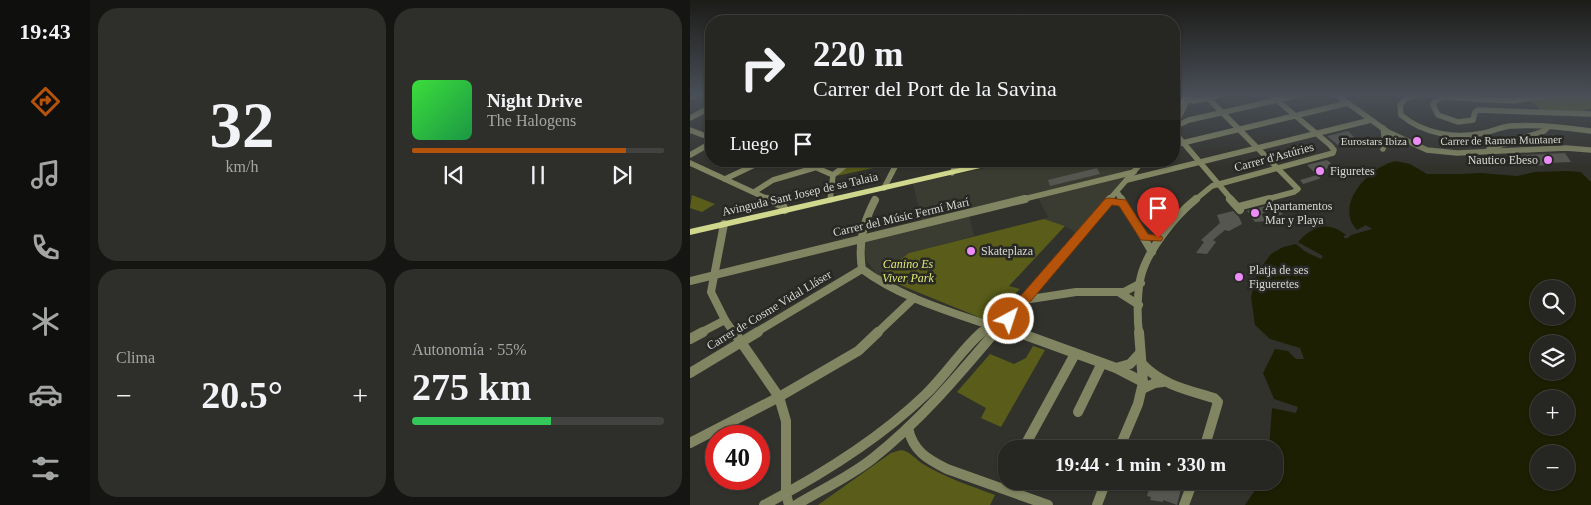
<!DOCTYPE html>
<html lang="es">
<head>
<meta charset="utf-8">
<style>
	body { margin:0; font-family:"Times New Roman",serif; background:#2e2e2a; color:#f1f3f6; height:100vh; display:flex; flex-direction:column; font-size:19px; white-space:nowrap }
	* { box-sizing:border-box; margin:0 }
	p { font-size:16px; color:#a4a5a5 }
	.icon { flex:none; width:28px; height:28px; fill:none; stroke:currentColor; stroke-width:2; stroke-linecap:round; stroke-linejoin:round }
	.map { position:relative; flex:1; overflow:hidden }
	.sheet { display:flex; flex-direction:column; gap:8px; padding:8px; background:#151513; width:600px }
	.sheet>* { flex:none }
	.hud { position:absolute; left:15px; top:15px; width:475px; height:152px; border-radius:20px; box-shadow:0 1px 4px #0004,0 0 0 1px #424340; background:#262622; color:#f1f3f6; overflow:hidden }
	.tools { position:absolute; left:840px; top:280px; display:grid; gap:10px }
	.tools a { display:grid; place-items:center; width:45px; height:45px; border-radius:50%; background:#262622; box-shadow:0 1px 4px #0004,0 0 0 1px #424340; font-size:25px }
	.speed { position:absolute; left:15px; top:425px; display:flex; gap:10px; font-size:25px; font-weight:700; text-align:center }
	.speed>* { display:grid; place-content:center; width:65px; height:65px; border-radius:50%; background:#262622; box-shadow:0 1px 4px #0004,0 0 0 1px #424340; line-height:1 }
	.speed .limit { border:8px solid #d22; background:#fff; color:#111 }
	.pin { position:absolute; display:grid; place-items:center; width:42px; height:42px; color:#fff; margin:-51px -21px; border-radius:50% 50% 50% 0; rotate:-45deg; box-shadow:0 0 5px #0007 }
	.pin .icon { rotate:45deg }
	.me { position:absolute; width:55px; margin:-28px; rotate:40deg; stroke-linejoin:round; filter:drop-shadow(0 0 4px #0008) }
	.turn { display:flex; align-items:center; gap:18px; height:105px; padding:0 25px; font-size:22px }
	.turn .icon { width:65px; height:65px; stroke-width:2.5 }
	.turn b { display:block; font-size:35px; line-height:42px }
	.then { display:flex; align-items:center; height:48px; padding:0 25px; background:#0003; gap:10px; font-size:19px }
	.big { font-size:38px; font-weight:700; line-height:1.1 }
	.sheet .card { flex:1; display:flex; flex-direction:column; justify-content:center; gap:8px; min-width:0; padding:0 18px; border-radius:20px; background:#2e2e2a }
	.sheet .dial { align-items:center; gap:0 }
	.dial b { font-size:65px; line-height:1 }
	.song { display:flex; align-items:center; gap:15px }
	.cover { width:60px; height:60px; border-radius:8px; background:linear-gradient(135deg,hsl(120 70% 55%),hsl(140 70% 35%)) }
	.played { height:5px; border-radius:2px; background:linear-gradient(90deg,#b45309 85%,#424340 85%) }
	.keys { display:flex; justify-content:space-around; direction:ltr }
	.heat { display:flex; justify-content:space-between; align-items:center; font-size:28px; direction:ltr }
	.charge { height:8px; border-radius:4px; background:linear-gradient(90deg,#34c759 55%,#424340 0) }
	.sheet .tiles { flex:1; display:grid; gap:8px; grid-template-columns:repeat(2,1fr) }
	.trip { position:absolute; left:308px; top:440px; width:285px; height:50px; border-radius:20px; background:#262622; box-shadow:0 1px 4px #0004,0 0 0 1px #424340; font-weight:700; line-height:50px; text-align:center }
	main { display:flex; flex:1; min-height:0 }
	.tabs { display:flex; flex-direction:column; width:90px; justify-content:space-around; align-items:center; background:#0f0f0e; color:#a4a5a5 }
	.tabs .icon { width:35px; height:35px }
	.tabs .selected { color:#b45309 }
	.tabs b { font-size:22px; color:#f1f3f6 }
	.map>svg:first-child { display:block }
	.built { fill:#3b3c31 }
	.green { fill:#595d19 }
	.water { fill:#1d1f03; fill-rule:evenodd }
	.building { fill:#565651 }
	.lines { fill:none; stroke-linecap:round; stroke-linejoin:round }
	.minor-far2 { stroke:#818561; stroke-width:5.5 }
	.minor-far1 { stroke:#818561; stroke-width:8 }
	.minor { stroke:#818561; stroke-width:10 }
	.major { fill:#d0d88d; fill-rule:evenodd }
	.route { fill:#b45309; stroke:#753606 }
	.poi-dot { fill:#ed8cf9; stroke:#282824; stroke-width:2 }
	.labels { text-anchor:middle; stroke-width:5; stroke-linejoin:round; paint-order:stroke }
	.far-street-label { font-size:11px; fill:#d8d8d5; stroke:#282824 }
	.far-poi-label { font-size:11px; fill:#d8d8d5; stroke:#282824; text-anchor:end }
	.street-label { font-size:12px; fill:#d8d8d5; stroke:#282824 }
	.poi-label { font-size:12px; fill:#d8d8d5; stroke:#282824; text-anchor:start }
	.park-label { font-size:12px; font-style:italic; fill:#e1eb73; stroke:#282824 }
</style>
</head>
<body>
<main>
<nav class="tabs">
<b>19:43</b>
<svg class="icon selected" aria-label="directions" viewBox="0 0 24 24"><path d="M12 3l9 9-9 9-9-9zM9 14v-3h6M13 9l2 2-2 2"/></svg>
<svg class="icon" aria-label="music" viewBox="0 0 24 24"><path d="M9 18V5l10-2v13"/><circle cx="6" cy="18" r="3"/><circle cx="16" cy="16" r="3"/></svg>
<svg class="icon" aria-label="phone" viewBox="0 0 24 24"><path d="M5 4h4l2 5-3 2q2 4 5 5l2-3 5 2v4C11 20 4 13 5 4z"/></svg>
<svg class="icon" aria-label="climate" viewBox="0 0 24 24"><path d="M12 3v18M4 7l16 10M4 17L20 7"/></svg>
<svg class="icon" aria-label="car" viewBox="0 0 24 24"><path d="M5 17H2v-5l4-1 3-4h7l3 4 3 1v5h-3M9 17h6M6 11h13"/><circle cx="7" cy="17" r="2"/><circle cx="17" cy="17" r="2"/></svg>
<svg class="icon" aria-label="filters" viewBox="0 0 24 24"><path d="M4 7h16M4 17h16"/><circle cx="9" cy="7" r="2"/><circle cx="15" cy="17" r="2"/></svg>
</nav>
<section class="sheet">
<div class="tiles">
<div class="card dial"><b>32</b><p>km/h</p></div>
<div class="card">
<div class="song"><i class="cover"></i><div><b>Night Drive</b><p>The Halogens</p></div></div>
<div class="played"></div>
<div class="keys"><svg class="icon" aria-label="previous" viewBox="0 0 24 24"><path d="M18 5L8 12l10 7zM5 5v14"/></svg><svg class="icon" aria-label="pause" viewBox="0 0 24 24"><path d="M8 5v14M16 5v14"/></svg><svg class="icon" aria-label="next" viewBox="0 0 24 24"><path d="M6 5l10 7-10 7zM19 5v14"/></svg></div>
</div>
<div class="card"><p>Clima</p>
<div class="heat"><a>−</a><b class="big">20.5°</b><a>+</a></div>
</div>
<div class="card"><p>Autonomía · 55%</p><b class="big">275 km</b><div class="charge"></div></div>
</div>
</section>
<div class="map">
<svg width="901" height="505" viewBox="0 0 901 505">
	<rect width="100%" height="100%" fill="#32322d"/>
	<polygon class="built" points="327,161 450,161 441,170 388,234 375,226 354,219 358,217 348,197 279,214 284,236 219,253 188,276 176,260 174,241 233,225 223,184"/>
	<g class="green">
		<polygon points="855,96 901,96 901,109 888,112 852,111 840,100"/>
		<polygon points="163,161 203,161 202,164 146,176"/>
		<polygon points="2,195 25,204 12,212 0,208"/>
		<polygon points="354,219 375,226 319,286 330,289 296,320 188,276 219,253"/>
		<polygon points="343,346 355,350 311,427 291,418 296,408 267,392 300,354 324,364 336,358"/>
		<path d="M211,450C220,451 226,460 233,464C256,478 281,486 305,495L300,505H128L201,453Z"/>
	</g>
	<path class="water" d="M706,161L720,164L737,174H770L791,173L827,176L845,172L877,171L891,172L901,182V505H555L571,481H584V449H579L582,408L606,413L608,407L584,399L573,373L585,349L598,351L606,359H614L610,348L580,339L565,325L561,297L567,273L581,254L593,247L606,244L616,252L631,259L633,256L608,242C622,226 638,220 656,235L654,236V238H658L661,235L682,229L676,225L667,230C643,205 680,166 706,161ZM849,289H876V316H849ZM849,344H876V371H849ZM849,399H876V426H849ZM849,454H876V481H849Z"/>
	<g class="building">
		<polygon points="658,131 668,141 649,146 637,136"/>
		<polygon points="875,153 881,162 856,163 859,165 843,166 832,155"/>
		<polygon points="806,156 813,163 797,164 790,157"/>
		<polygon points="637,160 641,163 629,179 613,184 610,180 627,175 617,165"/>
		<polygon points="407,168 410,174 360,186 358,180"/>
		<polygon points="583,204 593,214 588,216 583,210 571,214 578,221 565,222 557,211"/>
		<polygon points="543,211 549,217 552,224 539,231 535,230 523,240 526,242 517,254 506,253 514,242 511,240 530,223 527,215"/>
		<polygon points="465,482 491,489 487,505 473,500 473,502 460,500 461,497 457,496 460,486 462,486"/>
	</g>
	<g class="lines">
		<g class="minor-far2">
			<polyline points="516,96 608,189 604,192 574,200"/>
			<polyline points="648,96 698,132 737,150 767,153 876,148 901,150"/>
			<path d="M724,96L715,99L710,105L711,115C734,134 765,139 794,133C803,131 811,127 820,126C847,124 875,127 901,131"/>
			<polyline points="851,96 824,101 752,97 745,101 743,105 748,115 768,122 783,120 785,112 788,110 901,114"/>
			<polyline points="0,97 4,96"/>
			<polyline points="492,98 504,101 527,96"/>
			<polyline points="489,117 499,96"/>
			<polyline points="0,118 21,107"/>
			<polyline points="486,126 499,120 605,96"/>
			<polyline points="484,128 485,133 542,200"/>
			<polyline points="693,128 695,143 693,149"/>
			<polyline points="0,130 21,138"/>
			<polyline points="484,145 658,103"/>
			<polyline points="799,149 854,131 857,128"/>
			<polyline points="0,155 21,143"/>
			<polyline points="111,161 143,175"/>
			<polyline points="0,163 80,200"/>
			<polyline points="262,173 268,161"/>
			<polyline points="143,175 161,161"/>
			<polyline points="35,179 73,161"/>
			<polyline points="437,180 681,120"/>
			<polyline points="194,188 208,161"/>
			<polyline points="64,192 83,180 124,168"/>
			<polyline points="427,192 432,200"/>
			<polyline points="140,200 143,175"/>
			<polyline points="330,200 444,172"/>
			<polyline points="419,200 453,161"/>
			<polyline points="505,200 522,186 643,153 644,150 640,145 582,96"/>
		</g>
		<g class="minor-far1">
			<polyline points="77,199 93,206 95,210"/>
			<polyline points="431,199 462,252"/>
			<polyline points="540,199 550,210"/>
			<path d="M185,200C173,223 168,243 172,269C211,298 259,311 304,327"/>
			<polyline points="548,207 579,199"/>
			<polyline points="34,224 21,292 35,320 44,333"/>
			<polyline points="0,281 335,199"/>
			<polyline points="430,293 449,305"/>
			<polyline points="334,300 386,292 434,292 451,283"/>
			<polyline points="307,331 324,331 331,333"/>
			<polyline points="10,333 35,320"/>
			<polyline points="65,333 172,269"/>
			<polyline points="187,333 224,298"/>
			<polyline points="291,333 295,330 313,324"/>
			<polyline points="304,333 420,199"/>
			<path d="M449,333C447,318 447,291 451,276C458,249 485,216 506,199"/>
		</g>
		<g class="minor">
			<polyline points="44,332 89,397 96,421 96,494 99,505"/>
			<polyline points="327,332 426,368 453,382"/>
			<polyline points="0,339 13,332"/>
			<path d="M452,364C472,385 497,390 524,398L528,402L514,449"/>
			<polyline points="426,368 440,364 450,353"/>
			<polyline points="0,373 68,332"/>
			<polyline points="452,389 465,383 473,382"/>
			<polyline points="388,412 412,363"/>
			<path d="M218,428C223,451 237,459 257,469L358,505"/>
			<polyline points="0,443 89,397 168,351 188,332"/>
			<polyline points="333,449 385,354"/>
			<polyline points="429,449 448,404 453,383 449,332"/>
			<path d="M74,505C131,475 188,440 235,395C256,375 271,350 292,332"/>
			<path d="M106,505C131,490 159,477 182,459C229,422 267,377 305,332"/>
			<polyline points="407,505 416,481"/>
			<polyline points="494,505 503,481"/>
		</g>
		<g class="major">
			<polygon points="490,96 496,96 487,117 490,123 488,129 484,131 484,109"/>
			<polygon points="300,161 316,161 312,163 0,235 0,229"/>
		</g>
	</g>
	<linearGradient id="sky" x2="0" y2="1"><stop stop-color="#1c1c19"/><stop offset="0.57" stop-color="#494f57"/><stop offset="1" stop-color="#494f57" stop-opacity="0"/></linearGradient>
	<rect width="901" height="167" fill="url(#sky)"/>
	<polygon class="route" points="419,198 436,200 458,234 471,236 473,238 471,241 451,240 429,206 422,205 323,322 319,324 314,322 312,319 314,315 415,199"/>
	<g class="poi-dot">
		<circle cx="727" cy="141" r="5"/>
		<circle cx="858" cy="160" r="5"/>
		<circle cx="630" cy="171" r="5"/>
		<circle cx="565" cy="213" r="5"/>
		<circle cx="281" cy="251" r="5"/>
		<circle cx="549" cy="277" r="5"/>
	</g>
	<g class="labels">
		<g class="far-street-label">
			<text transform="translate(811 140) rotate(-1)" y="4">Carrer de Ramon Muntaner</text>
		</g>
		<g class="far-poi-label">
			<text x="717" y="145">Eurostars Ibiza</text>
		</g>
		<g class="street-label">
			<text transform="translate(584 157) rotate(-15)" y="4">Carrer d'Astúries</text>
			<text transform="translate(110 194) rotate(-13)" y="4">Avinguda Sant Josep de sa Talaia</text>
			<text transform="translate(211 217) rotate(-13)" y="4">Carrer del Músic Fermí Marí</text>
			<text transform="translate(79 310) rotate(-31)" y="4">Carrer de Cosme Vidal Lláser</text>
		</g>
		<g class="poi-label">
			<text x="848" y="164" text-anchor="end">Nautico Ebeso</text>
			<text x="640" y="175">Figuretes</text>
			<text x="575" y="210">Apartamentos<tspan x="575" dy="14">Mar y Playa</tspan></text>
			<text x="291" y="255">Skateplaza</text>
			<text x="559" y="274">Platja de ses<tspan x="559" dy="14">Figueretes</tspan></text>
		</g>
		<g class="park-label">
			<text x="218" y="268">Canino Es<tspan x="218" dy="14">Viver Park</tspan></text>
		</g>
	</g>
</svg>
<div class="tools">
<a><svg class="icon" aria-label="search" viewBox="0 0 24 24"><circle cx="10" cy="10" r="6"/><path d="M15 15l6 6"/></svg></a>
<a><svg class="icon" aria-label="layers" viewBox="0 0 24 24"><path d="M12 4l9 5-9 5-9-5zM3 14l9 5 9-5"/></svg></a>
<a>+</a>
<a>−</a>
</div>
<div class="speed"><div class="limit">40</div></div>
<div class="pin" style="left:468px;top:238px;background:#d93025"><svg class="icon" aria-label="arrive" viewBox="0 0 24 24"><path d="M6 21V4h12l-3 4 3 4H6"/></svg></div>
<svg class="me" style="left:319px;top:319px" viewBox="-20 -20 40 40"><circle r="17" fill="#b45309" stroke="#fff" stroke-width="3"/><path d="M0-11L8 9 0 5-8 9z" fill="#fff"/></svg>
<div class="trip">19:44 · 1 min · 330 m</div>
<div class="hud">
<div class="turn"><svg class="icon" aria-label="right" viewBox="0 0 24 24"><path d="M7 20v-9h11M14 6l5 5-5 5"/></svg><div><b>220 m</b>Carrer del Port de la Savina</div></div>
<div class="then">Luego<svg class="icon" aria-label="arrive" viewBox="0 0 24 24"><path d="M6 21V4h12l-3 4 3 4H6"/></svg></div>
</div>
</div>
</main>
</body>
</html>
